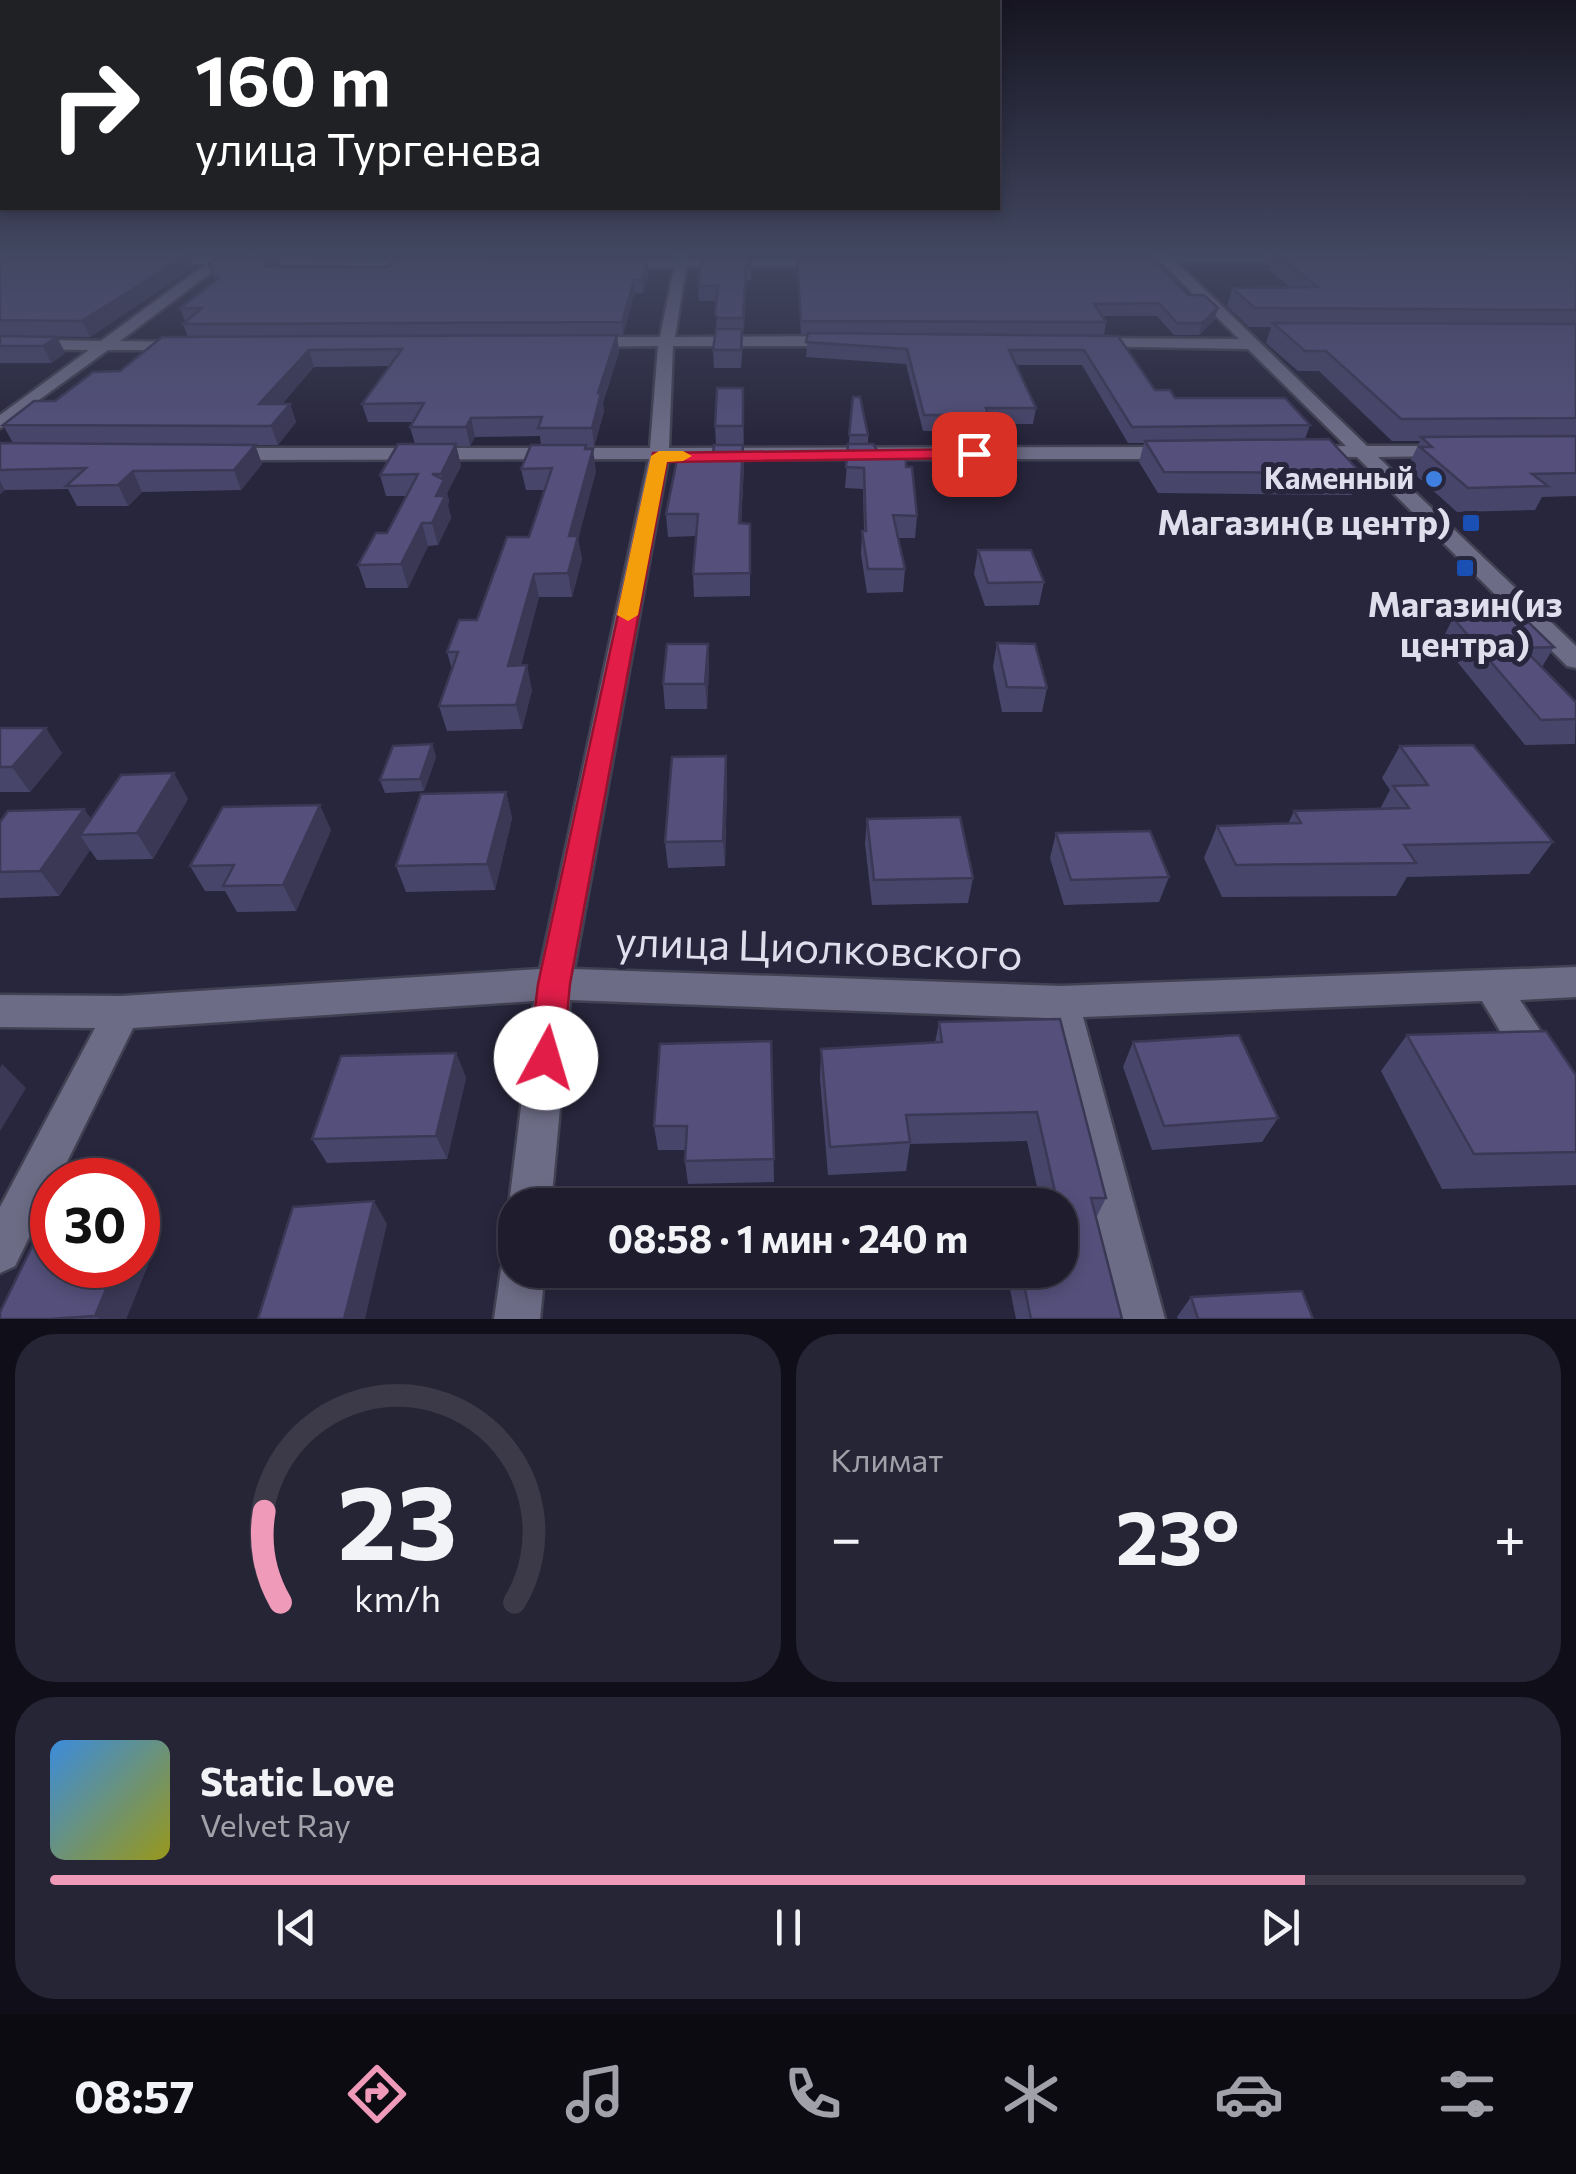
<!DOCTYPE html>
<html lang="ru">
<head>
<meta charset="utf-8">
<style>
	body { margin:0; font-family:Commissioner,sans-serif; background:#262535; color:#f1f3f6; height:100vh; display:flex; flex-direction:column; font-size:38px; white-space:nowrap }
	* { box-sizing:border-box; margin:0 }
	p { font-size:32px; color:#a1a1aa }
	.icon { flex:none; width:55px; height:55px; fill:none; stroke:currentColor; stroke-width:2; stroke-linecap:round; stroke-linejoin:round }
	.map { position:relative; height:1319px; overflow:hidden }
	.drawer { display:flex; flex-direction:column; gap:15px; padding:15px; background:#100f19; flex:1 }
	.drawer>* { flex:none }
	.guide { position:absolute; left:0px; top:0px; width:1000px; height:210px; box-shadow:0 5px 15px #0003,0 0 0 2px #3c3a49; background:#202124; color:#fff; overflow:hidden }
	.speed { position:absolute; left:30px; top:1158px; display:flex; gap:20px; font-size:50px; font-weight:700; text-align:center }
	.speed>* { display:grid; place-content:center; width:130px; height:130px; border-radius:50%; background:#1e1c2d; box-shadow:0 5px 15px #0003,0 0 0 2px #3c3a49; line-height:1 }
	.speed .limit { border:15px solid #d22; background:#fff; color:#111 }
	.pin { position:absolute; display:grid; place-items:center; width:85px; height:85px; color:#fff; margin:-42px; border-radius:20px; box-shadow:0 5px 15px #0006 }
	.me { position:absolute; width:110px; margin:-55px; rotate:6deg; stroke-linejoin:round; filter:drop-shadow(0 0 8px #0008) }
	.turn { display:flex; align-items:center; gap:35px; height:210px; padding:0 30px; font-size:45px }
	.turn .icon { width:130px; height:130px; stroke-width:2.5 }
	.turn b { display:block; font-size:70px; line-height:85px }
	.big { font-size:75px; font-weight:700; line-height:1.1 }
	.drawer .widget { flex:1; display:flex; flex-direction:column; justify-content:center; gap:15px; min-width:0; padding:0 35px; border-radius:40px; background:#262535 }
	.drawer .dial { align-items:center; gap:0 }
	.dial svg { height:260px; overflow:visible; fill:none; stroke:#3c3a49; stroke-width:7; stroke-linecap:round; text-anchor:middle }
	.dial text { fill:#f1f3f6; stroke:none }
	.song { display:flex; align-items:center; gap:30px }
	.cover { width:120px; height:120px; border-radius:15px; background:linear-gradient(135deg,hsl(210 70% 55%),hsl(60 70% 35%)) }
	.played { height:10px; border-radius:5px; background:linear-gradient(90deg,#ef9ab8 85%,#3c3a49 85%) }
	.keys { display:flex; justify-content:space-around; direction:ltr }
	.heat { display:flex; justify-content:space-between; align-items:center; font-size:55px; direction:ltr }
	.drawer .tiles { flex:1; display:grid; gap:15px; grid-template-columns:1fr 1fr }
	.widget:last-child { grid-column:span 2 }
	.trip { position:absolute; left:498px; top:1188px; width:580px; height:100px; border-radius:40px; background:#1e1c2d; box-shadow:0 5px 15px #0003,0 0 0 2px #3c3a49; font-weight:700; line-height:100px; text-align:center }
	.tabs { display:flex; height:160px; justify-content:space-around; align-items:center; background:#0c0b12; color:#a1a1aa }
	.tabs .icon { width:70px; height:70px }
	.tabs .selected { color:#ef9ab8 }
	.tabs b { font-size:45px; color:#f1f3f6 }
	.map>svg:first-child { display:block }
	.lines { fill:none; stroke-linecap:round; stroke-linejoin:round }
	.minor-casing { stroke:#424153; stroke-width:5 }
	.minor { fill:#6d6c86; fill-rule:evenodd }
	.wall { fill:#48456a }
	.shaded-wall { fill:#3b3856 }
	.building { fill:#54507b; stroke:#3b3856; stroke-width:2.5 }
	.route { fill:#e11d48; stroke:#92132f; stroke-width:2.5 }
	.slow { fill:#f59e0b }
	.shop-dot { fill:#3f7fe0; stroke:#28263c; stroke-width:4 }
	.transit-dot { fill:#1a4fb4; stroke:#28263c; stroke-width:4 }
	.labels { text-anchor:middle; stroke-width:10; stroke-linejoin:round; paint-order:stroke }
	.far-poi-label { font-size:30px; font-weight:bold; fill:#dedeed; stroke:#28263c; text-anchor:end }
	.poi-label { font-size:35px; font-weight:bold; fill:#dedeed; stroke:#28263c; text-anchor:end }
	.near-street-label { font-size:42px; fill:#dedeed; stroke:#28263c }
</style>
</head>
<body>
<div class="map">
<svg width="1576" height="1319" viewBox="0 0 1576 1319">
	<rect width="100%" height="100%" fill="#28263c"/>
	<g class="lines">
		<defs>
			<g id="minor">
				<polygon points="677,252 689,252 688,260 830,259 836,263 830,267 686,267 675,337 838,336 846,341 838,346 673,346 669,448 1176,447 1185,453 1176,459 668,459 574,969 1061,986 1576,967 1576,997 1520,1000 1576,1085 1576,1140 1562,1134 1482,1001 1083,1017 1165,1319 1119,1319 1047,1018 570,1000 551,1205 515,1205 515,1220 509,1205 534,1001 133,1028 58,1180 52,1180 52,1191 15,1266 0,1273 0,1207 95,1028 0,1027 0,995 122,996 540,969 649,459 226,460 217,454 226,448 650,448 658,346 584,347 576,342 584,337 660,337 674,268 615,268 609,264 615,260 675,260"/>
				<polygon points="1158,252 1169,256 1309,256 1311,259 1305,263 1177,263 1367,446 1453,446 1453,454 1446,456 1378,457 1576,646 1576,668 1567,666 1357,457 1299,456 1299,448 1346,446 1248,349 1083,346 1083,340 1088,338 1239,339 1163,264 1120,264 1114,260 1120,256 1156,256"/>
				<polygon points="160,256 425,259 431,263 425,267 222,264 120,341 184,342 192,347 189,350 108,350 0,428 0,415 89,350 0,349 0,339 101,341 206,264 156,263 156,257"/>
				<polygon points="515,1251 515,1270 545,1270 540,1319 494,1319 501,1270 507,1254"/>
			</g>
		</defs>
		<use href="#minor" class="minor-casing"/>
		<use href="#minor" class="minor"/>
	</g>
	<g class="wall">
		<polygon points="0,252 194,267 90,337 0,336"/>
		<polygon points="411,252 674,252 672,256 411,254"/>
		<polygon points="691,252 753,252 752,257 705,257 692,255"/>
		<polygon points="796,252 1138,252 1137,254 797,257"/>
		<polygon points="1273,252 1376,256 1576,252 1576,496 1542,497 1535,510 1457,512 1410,470 1413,462 1411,460 1420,441 1392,441 1319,371 1298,371 1266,343 1271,327 1249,327 1227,306 1232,288 1290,287 1268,269"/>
		<polygon points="278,256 282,267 388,267 648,260 649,272 643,293 635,293 623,335 617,335 619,352 603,403 604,411 594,447 586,447 596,471 578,539 582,559 572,597 539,597 521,665 532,690 522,729 447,731 439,706 452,669 447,652 477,620 529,537 545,490 526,490 521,469 541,445 540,436 475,437 470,446 456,446 461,466 447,493 449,501 448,505 451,518 438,545 428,546 408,588 366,588 358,565 387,533 407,496 386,496 380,475 415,444 410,427 413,422 368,422 362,404 390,366 314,367 282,404 290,404 296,422 278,445 255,445 262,464 241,490 142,492 128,506 77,506 68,489 5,490 0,494 0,443 13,443 3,425 120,371 188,337 183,324 185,321 180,308 216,280 208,264"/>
		<polygon points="751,257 751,281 747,281 741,368 714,368 713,350 716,330 717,301 699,301 698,286"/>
		<polygon points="797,271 1188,295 1218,308 1214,320 1199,335 1174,335 1157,316 1102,316 1106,322 1104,335 940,334 1118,336 1155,390 1175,398 1310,425 1305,439 1361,473 1352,495 1158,493 1139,462 1144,443 1128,443 1082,365 1016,365 1036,408 1033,424 987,424 986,431 923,431 906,364 806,357 808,334 801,334"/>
		<polygon points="0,336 57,337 65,353 51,363 0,363"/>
		<polygon points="743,388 744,466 741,524 750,524 750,596 694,597 693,574 696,536 668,537 666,514 713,455 716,445 715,426"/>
		<polygon points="853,397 868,435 868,444 879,453 906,467 917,516 915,538 898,538 905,569 903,592 867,593 861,554 862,531 864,531 863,489 845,488"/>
		<polygon points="978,550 1044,582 1039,605 985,606 974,574"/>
		<polygon points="1453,618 1554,647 1542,667 1576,702 1575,744 1525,745 1441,642"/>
		<polygon points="997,643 1047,688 1042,712 1002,712 993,667"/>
		<polygon points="708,644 709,668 707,709 665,709 663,684"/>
		<polygon points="0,728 62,753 30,792 0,792"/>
		<polygon points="432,744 436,757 424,791 385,793 380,780"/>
		<polygon points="1400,746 1553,842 1529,874 1407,877 1396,896 1222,897 1204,858 1217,826 1288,824 1294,811 1380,809 1390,790 1382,778"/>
		<polygon points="726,756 727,781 725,866 668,868 665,842"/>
		<polygon points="506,792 512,818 495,890 406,892 396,866"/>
		<polygon points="188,799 153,859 97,860 90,850 59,896 0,898 0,822 84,809 91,819"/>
		<polygon points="867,819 973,878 968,903 872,905 865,844"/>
		<polygon points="331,830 296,911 237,912 225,891 205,891 190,866"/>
		<polygon points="1056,833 1169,877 1159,902 1064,905 1050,858"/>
		<polygon points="1060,1019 1106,1198 1096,1218 1122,1319 1016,1319 1008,1279 1012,1270 1060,1270 1060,1205 1041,1205 1027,1141 910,1144 906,1171 828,1175 820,1079 821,1049 935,1043 939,1022"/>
		<polygon points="1407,1035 1576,1075 1576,1185 1442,1189 1381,1071"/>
		<polygon points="771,1041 774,1182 688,1184 685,1161 686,1150 658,1150 654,1126"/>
		<polygon points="1133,1042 1278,1118 1262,1142 1152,1150 1123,1067"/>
		<polygon points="456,1053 466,1078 447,1159 327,1163 312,1139"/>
		<polygon points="139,1213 160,1235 126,1319 0,1319"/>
		<polygon points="1191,1297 1313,1319 1178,1319 1177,1317"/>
	</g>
	<g class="shaded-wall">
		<polygon points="189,253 194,267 90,337 82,321"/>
		<polygon points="278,256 282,268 264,267"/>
		<polygon points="648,260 649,272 643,293 642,280"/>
		<polygon points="746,266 747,281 744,334 743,318"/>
		<polygon points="634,280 635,293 623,335 622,322"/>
		<polygon points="1218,308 1214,320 1199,335 1202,323"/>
		<polygon points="617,335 619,352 603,403 604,411 594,447 592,428 598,393"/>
		<polygon points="57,337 65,353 51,363 43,346"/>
		<polygon points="309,350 314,367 266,423 259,404"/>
		<polygon points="290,404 296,422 278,445 271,426"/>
		<polygon points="471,418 475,437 470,446 466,427"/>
		<polygon points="456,444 461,466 447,493 449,501 448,505 451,518 438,545 432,523 436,496 443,482 441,474"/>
		<polygon points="255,445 262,464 241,490 234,470"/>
		<polygon points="586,445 589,464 593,449 596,471 578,539 582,559 572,597 568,573 569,536"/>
		<polygon points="743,445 744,466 740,546 739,523"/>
		<polygon points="133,471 142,492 128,506 118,485"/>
		<polygon points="0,481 5,490 0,494"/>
		<polygon points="422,523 428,546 408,588 401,564"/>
		<polygon points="534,574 539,597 514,690 508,666"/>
		<polygon points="708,644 709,668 707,709 705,684"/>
		<polygon points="527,665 532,690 522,729 516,705"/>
		<polygon points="46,728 62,753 30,792 12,767"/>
		<polygon points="432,744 436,757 424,791 420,779"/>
		<polygon points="726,756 727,781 725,866 723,841"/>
		<polygon points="174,773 188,799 153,859 137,833"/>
		<polygon points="506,792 512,818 495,890 487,864"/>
		<polygon points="320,805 331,830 296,911 283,885"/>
		<polygon points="84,809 101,834 80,835 90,850 59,896 40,871"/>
		<polygon points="456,1053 466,1078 447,1159 436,1136"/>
		<polygon points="2,1064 26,1088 0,1131 0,1068"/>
		<polygon points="374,1201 387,1224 365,1319 344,1319"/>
		<polygon points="139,1213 160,1235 126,1319 99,1319 95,1316 116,1265 138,1265"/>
	</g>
	<g class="building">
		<polygon points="0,252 146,252 189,253 82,321 0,320"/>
		<polygon points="1273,252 1370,252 1376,256 1576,252 1576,310 1255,308 1232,288 1318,287"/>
		<polygon points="219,256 278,256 264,267 388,267 396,258 648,260 642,280 634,280 622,322 183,324 202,308 180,308 219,278 208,264"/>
		<polygon points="751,257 750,266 746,266 743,318 718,318 715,314 718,286 698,286 702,258"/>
		<polygon points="1153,258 1188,295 1204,295 1218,308 1202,323 1177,323 1159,303 1094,304 1106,322 801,321 797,260"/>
		<polygon points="1273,323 1576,324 1576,418 1401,419 1326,351 1305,351"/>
		<polygon points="716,329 742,329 741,350 713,350"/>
		<polygon points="808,333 1118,336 1155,390 1170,390 1175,398 1285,398 1310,425 1132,427 1084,350 1009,350 1036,408 986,408 988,415 924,415 907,349 806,342"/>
		<polygon points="617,335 598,393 601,393 592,428 538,428 542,417 471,418 466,427 410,427 424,403 362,404 402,349 309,350 259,404 290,404 271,426 3,425 34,401 55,401 93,372 120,371 162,337"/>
		<polygon points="0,336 57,337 43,346 0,346"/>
		<polygon points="717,388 743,388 743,426 715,426"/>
		<polygon points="853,397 860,397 868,435 849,435"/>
		<polygon points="1576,436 1576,473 1532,474 1548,486 1468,488 1420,447 1432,447 1421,437"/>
		<polygon points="1329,439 1361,473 1164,472 1145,441"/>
		<polygon points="0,443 255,445 234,470 133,471 118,485 66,486 86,468 0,470"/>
		<polygon points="398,444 456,444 441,474 432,474 444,480 436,496 445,496 432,523 422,523 401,564 358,565 376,533 387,533 418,474 380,475"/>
		<polygon points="848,444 873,444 879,453 906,454 906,467 912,467 917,516 893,515 905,569 868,569 862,531 866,531 864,468 846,467"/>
		<polygon points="531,445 586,445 585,449 593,449 569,536 578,536 568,573 534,574 508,666 527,665 516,705 439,706 458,652 447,652 459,620 477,620 507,537 529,537 552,468 521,469"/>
		<polygon points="714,445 743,445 739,523 750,524 750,573 693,574 698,514 666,514 678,455 713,455"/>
		<polygon points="978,550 1031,550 1044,582 988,583"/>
		<polygon points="1522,616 1554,647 1523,648 1576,702 1576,719 1541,720 1453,618"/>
		<polygon points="997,643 1035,644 1047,688 1007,687"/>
		<polygon points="667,644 708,644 705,684 663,684"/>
		<polygon points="0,728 46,728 12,767 0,767"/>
		<polygon points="432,744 420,779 380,780 393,746"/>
		<polygon points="1473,745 1553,842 1404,845 1416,863 1236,865 1217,826 1301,823 1294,811 1409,808 1393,786 1428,785 1400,746"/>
		<polygon points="726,756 723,841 665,842 672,757"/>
		<polygon points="174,773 137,833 80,835 121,775"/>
		<polygon points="506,792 487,864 396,866 421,794"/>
		<polygon points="320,805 283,885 223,886 234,865 190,866 223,807"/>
		<polygon points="84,809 40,871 0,872 0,822 8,811"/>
		<polygon points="960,817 973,878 874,880 867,819"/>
		<polygon points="1150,831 1169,877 1071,880 1056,833"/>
		<polygon points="1060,1019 1106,1198 1091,1198 1122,1319 1031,1319 1021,1270 1060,1270 1060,1251 1069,1251 1060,1212 1060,1205 1058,1205 1037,1112 906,1115 910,1142 830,1147 821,1049 942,1042 939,1022"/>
		<polygon points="1546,1031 1576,1075 1576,1152 1474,1154 1407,1035"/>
		<polygon points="1239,1035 1278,1118 1164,1126 1133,1042"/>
		<polygon points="771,1041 774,1159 685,1161 687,1126 654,1126 660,1044"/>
		<polygon points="456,1053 436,1136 312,1139 341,1056"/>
		<polygon points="374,1201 344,1319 258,1319 293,1207"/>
		<polygon points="46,1218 52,1218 52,1265 116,1265 95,1316 49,1319 0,1319 0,1312"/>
		<polygon points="1302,1291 1313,1319 1198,1319 1191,1297"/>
	</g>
	<linearGradient id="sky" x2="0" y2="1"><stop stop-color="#161521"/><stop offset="0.58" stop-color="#424761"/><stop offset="1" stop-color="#424761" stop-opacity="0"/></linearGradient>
	<rect width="1576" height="437" fill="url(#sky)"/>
	<polygon class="route" points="974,449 979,451 979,458 667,462 570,984 563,1058 558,1069 546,1074 534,1069 529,1058 538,984 653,453"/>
	<polygon class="slow" points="659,451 683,451 692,456 683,461 667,462 638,615 628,621 617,615 651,456"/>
	<circle class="shop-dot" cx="1434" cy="479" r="10"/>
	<g class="transit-dot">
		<rect x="1461" y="513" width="20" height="20" rx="5"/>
		<rect x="1455" y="558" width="20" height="20" rx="5"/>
	</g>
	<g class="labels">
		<g class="far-poi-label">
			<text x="1414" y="489">Каменный</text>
		</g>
		<g class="poi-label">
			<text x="1451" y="535">Магазин(в центр)</text>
			<text x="1465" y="617" text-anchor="middle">Магазин(из<tspan x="1465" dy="40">центра)</tspan></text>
		</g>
		<g class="near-street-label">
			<text transform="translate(819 948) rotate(2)" y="15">улица Циолковского</text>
		</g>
	</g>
</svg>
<div class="speed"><div class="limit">30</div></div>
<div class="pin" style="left:974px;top:454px;background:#d93025"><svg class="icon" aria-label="arrive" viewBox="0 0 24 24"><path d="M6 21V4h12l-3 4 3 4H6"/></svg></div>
<svg class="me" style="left:546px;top:1058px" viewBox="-20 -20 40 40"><circle r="19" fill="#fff"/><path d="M0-13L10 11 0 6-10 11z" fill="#e11d48"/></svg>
<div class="trip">08:58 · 1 мин · 240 m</div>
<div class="guide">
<div class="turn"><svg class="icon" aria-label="right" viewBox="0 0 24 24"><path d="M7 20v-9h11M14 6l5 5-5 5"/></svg><div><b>160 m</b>улица Тургенева</div></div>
</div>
</div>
<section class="drawer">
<div class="tiles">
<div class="widget dial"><svg viewBox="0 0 100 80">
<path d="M14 69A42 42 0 1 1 86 69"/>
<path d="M14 69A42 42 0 0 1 9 41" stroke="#ef9ab8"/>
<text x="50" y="56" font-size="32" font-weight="700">23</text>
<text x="50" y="72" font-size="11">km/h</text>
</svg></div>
<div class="widget"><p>Климат</p>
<div class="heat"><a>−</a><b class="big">23°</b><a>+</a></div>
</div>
<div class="widget">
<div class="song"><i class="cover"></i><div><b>Static Love</b><p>Velvet Ray</p></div></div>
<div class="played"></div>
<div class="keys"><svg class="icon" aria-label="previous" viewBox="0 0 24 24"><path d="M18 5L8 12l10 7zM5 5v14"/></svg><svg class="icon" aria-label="pause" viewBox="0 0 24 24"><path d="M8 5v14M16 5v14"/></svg><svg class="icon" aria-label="next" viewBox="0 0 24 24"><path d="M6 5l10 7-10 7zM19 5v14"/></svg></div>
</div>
</div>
</section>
<nav class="tabs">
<b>08:57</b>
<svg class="icon selected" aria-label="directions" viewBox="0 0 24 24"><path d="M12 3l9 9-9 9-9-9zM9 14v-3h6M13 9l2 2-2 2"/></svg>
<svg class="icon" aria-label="music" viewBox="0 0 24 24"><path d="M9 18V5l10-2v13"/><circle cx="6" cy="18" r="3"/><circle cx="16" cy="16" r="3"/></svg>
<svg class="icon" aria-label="phone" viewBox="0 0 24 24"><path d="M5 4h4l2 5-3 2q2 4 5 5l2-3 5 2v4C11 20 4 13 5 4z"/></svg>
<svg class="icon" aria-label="climate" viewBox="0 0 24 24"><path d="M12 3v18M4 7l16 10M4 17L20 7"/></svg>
<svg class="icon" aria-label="car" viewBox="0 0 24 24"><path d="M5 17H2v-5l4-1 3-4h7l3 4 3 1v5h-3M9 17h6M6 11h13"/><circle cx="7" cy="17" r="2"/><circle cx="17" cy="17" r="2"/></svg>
<svg class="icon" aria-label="filters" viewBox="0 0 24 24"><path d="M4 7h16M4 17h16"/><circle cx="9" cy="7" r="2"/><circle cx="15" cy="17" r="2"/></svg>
</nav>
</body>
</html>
